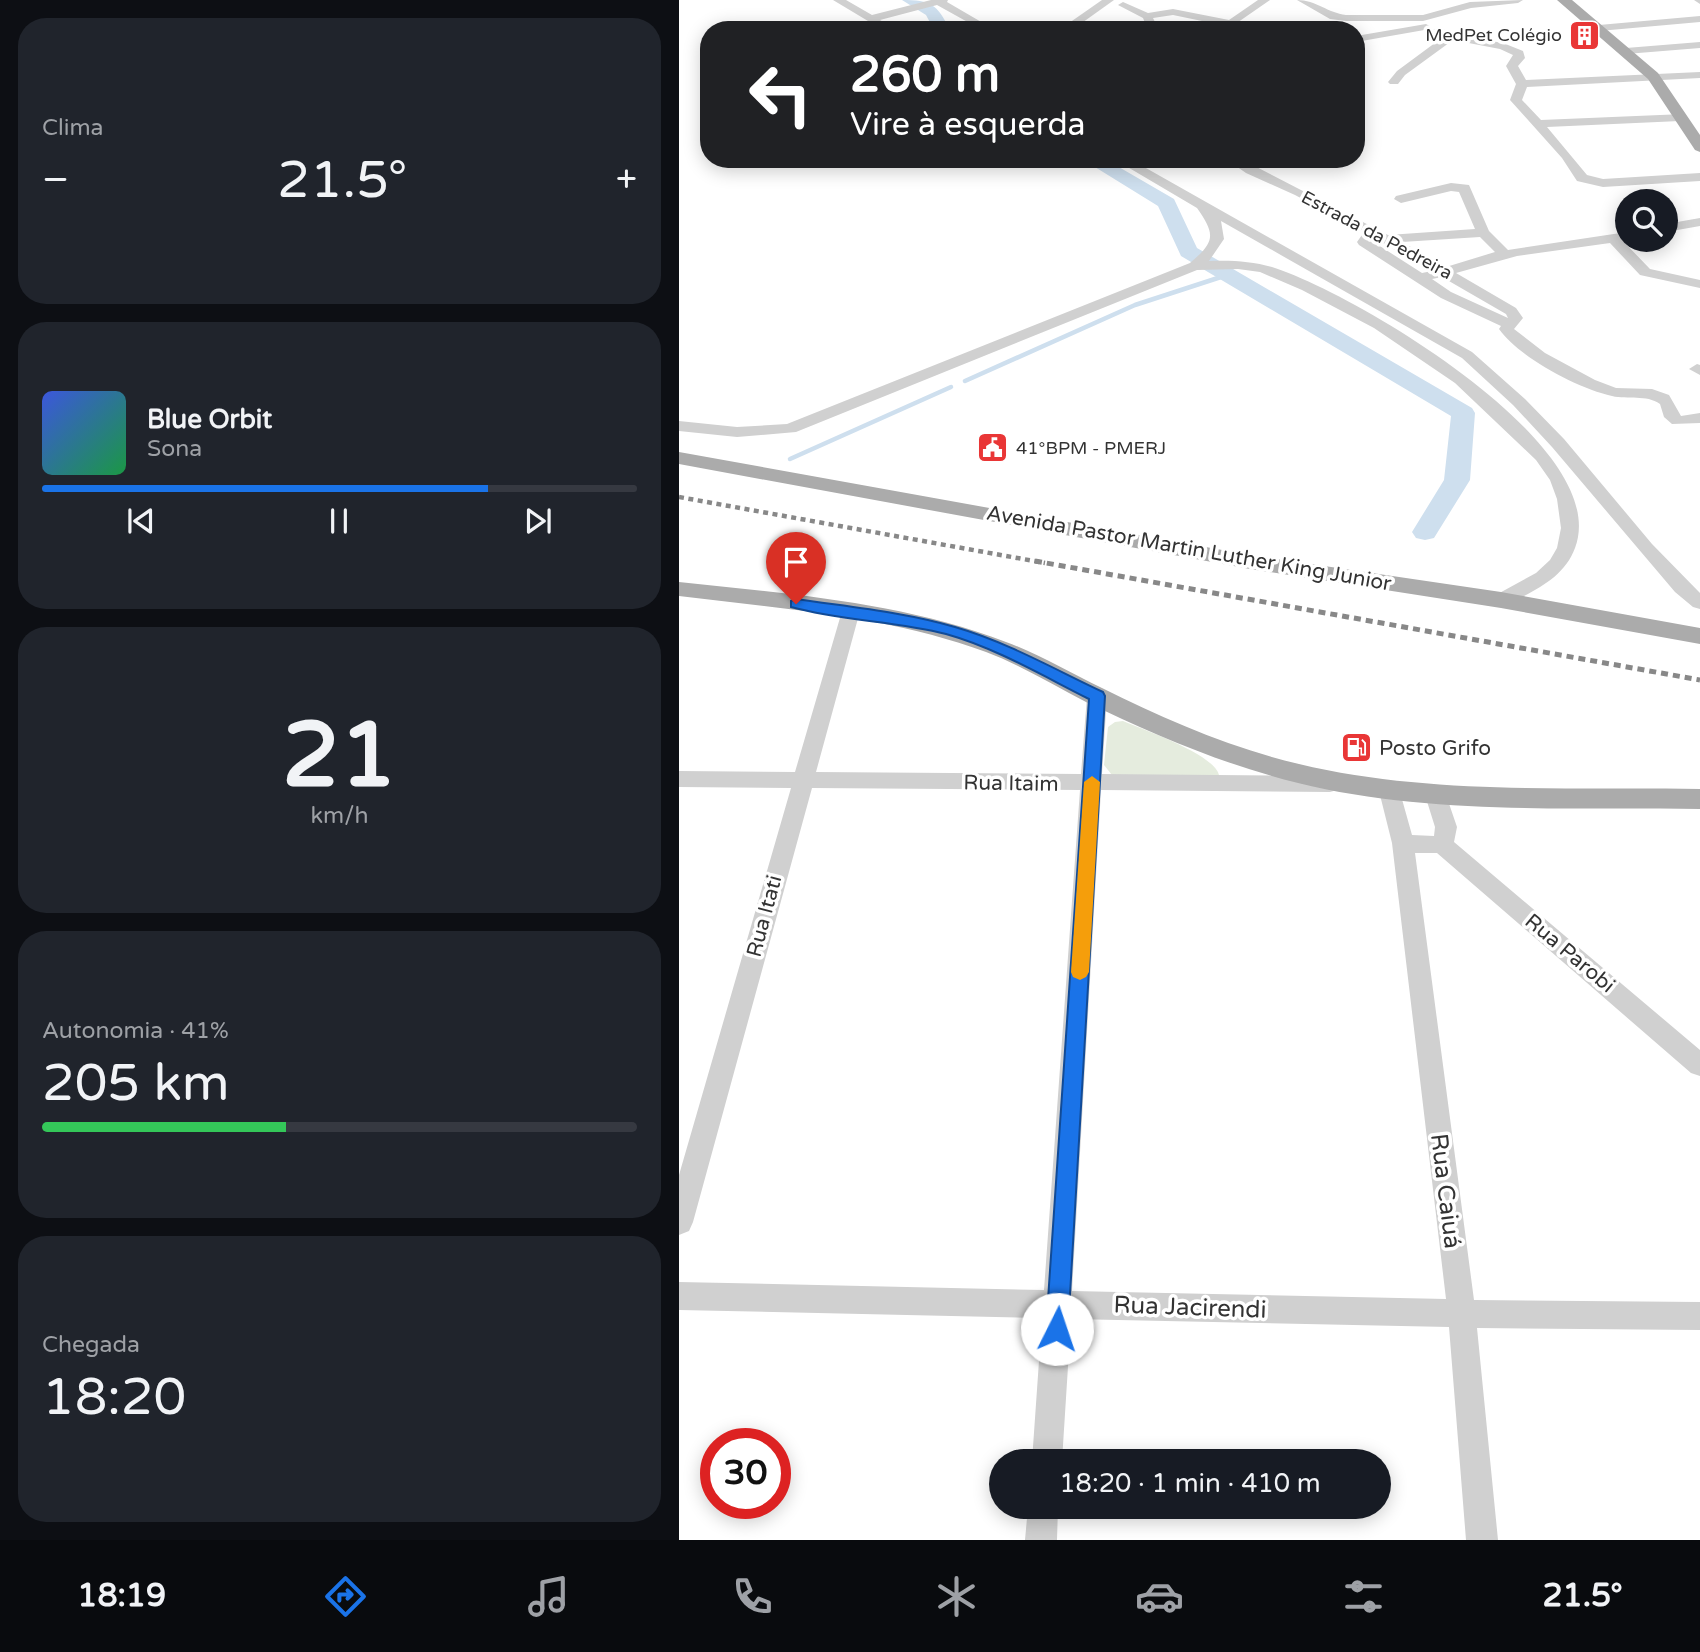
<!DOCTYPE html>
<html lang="pt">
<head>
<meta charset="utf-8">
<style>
	body { margin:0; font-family:"Varela Round",sans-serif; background:#20242c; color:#f1f3f6; height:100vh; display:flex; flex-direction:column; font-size:26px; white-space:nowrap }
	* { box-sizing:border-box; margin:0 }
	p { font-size:23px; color:#9ea1a6 }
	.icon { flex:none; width:38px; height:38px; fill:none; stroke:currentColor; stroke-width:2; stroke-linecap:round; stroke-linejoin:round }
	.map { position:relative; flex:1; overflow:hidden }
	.drawer { display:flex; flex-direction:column; gap:18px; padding:18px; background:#0d0f14; width:679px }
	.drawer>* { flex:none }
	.top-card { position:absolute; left:21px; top:21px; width:665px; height:147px; border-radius:28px; box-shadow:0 4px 18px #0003; background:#202124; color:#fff; overflow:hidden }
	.fabs { position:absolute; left:936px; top:189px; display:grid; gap:14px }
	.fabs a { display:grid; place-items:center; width:63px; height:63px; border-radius:50%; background:#171b24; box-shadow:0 4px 18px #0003; font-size:35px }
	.speed { position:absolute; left:21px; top:1428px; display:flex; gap:14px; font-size:35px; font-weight:700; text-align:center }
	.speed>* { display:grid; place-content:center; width:91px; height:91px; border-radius:50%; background:#171b24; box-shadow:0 4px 18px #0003; line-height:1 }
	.speed .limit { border:10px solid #d22; background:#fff; color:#111 }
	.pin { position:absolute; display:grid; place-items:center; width:60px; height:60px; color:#fff; margin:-72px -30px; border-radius:50% 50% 50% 0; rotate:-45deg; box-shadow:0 0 7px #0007 }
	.pin .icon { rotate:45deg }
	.me { position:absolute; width:77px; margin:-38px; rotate:4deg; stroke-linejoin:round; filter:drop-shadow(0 0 5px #0008) }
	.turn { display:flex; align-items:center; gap:24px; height:147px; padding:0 35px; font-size:32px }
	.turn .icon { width:91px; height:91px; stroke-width:2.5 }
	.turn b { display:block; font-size:49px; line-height:60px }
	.big { font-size:52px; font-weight:600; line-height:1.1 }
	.drawer .card { flex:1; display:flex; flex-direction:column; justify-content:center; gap:10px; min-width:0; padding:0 24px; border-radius:28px; background:#20242c }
	.drawer .dial { align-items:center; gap:0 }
	.dial b { font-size:91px; line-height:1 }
	.song { display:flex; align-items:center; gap:21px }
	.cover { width:84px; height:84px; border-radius:10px; background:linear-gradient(135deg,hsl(230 70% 55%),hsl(140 70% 35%)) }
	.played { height:7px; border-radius:4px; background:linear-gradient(90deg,#1a73e8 75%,#363941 75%) }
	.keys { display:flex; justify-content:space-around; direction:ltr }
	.heat { display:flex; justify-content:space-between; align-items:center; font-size:38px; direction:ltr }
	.charge { height:10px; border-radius:5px; background:linear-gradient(90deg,#34c759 41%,#363941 0) }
	.trip { position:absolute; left:310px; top:1449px; width:402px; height:70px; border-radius:35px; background:#171b24; box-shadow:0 4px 18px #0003; font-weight:600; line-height:70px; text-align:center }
	.tabs { display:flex; height:112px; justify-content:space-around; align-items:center; background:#090b0e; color:#9ea1a6 }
	.tabs .icon { width:49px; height:49px }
	.tabs .active { color:#1a73e8 }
	.tabs b { font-size:32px; color:#f1f3f6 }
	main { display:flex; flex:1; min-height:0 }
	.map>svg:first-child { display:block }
	.green { fill:#e5ecde }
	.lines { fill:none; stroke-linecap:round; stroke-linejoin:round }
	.stream { stroke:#cedfee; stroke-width:4.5 }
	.river { fill:#cedfee; fill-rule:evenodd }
	.minor { fill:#d0d0d0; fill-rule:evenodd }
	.major { fill:#ababab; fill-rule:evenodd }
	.rail-far1 { stroke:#888; stroke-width:4.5; stroke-dasharray:5 4.5; stroke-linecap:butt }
	.rail { stroke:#888; stroke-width:5; stroke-dasharray:7 5; stroke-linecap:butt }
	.route { fill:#1a73e8; stroke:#114b97; stroke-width:2 }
	.slow { fill:#f59e0b }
	.labels { text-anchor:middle; stroke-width:7; stroke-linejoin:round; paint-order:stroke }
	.far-poi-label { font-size:18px; fill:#333; stroke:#fff; text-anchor:end }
	.far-street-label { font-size:18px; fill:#333; stroke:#fff }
	.street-label { font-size:21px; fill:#333; stroke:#fff }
	.poi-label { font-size:21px; fill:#333; stroke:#fff; text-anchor:start }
	.near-street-label { font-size:24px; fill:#333; stroke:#fff }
</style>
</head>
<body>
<main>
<section class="drawer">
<div class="card"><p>Clima</p>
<div class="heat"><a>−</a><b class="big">21.5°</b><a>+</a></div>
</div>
<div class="card">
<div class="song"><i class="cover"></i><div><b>Blue Orbit</b><p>Sona</p></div></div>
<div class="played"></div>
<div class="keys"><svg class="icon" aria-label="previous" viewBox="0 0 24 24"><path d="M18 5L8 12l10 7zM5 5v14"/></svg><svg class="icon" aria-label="pause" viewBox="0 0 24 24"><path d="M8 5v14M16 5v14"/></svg><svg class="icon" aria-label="next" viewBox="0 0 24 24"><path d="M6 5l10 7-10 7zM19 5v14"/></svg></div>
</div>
<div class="card dial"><b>21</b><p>km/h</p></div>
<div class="card"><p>Autonomia · 41%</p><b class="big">205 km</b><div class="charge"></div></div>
<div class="card"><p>Chegada</p><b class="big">18:20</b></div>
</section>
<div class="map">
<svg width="1021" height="1540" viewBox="0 0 1021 1540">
	<rect width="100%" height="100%" fill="#fff"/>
	<path class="green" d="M444,721C465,730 535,754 540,775H433L425,765L429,727L436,722Z"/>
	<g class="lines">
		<g class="stream">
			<polyline points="286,381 456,305 545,276"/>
			<polyline points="111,459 272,387"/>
		</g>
		<g class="river">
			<path d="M223,0C252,0 258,4 271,30H255L247,15Z"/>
			<polygon points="403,159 426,159 495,199 518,248 793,408 796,413 791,480 755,538 746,540 737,538 733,532 765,480 772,416 502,256 479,206"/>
		</g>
		<g class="minor">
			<polygon points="154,0 167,0 193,15 252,0 269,0 268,2 316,30 303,30 258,5 201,20 217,30 204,30"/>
			<polygon points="423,0 435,0 393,30 380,30"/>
			<polygon points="579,0 591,0 552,27 494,15 474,18 480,30 469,30 464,18 439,5 444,2 469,13 494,9 550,20"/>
			<path d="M618,0C637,0 649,13 667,15H744L791,2L844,0L839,3L792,8L744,21H667L651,19Z"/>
			<polygon points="1015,0 1021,0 1021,4"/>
			<polygon points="1021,16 1021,22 920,31 915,28 920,25"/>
			<polygon points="747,24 752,27 751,29 677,42 677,36"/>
			<polygon points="759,27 783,36 824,43 844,51 846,58 839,66 847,80 1021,72 1021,78 848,87 843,100 862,120 1005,114 1005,120 1001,121 868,127 908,175 924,179 1021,173 1021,181 924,187 898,181 883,158 831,100 837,84 827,66 834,55 821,49 774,40 726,75 719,84 711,84 709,82 718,71 764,37 754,30"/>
			<polygon points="1021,42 1021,48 947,54 941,51 947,48"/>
			<path d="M435,159H451L793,352L846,399L885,439L973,544L1021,593V609L1014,607L996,592L873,447L834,405L783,358L542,221L545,239L530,261C551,260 572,261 593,267C673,292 935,445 896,548C885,578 855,591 829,604H815L813,600L815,596L857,573L871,560L878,548L882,528L878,499L871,480L857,460L776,383L695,328L623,290L581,272L559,269L518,270L117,432L58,437L0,431V421L58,427L108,424L511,263C537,241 536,234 518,208Z"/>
			<path d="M547,159H562L709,235L796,229L780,192L772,191L722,203L715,199L717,196L772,183L790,185L810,231L829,250L948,232L949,240L944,241L971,269L1021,280V288L961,275L931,243L838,256L777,273L837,308L844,318L835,329L866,353L916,380L937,388L973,389L990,395L1002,416L1021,413V423L993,424L985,417L981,404C967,394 949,400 933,396C898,388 841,358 820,329L822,326L762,298L680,245L678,242L685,232L616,195L567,173ZM801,237L816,252L767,267L723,242ZM695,238L753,271L743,273L693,241ZM763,277L827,314L829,318L772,292L753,279Z"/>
			<polygon points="1021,218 1021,226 987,232 987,224"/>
			<polygon points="1018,364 1021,365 1021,375 1010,369"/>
			<polygon points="172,605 179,607 181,611 137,772 402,774 408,696 411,691 425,691 428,696 423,774 651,776 658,778 662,784 658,790 651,792 422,790 393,1291 767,1299 713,843 700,791 703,785 711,783 719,785 733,835 755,836 756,827 746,795 749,789 757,787 765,789 778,827 775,842 1021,1050 1021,1076 1012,1073 758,853 736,853 795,1300 1021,1302 1021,1330 798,1328 819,1540 787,1540 770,1327 392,1319 383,1461 353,1461 363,1318 0,1310 0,1282 365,1290 401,790 133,788 14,1222 10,1231 0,1235 0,1175 112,788 0,787 0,771 116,772 163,611 165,607"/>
			<polygon points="349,1507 379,1507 378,1540 346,1540"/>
		</g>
		<g class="major">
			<polygon points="878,0 893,0 979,73 1021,135 1021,152 1016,150 969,79"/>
			<polygon points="0,452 571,555 822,592 1021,628 1021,644 822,608 571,569 0,464"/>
			<path d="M0,582C110,594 222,602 327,642C360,654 391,673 423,688C485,719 552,748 620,764C749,795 889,787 1021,789V809C890,807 747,815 619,783C546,765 475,735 407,702C374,685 342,665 307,652C209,616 103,609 0,596Z"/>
		</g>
		<polyline class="rail-far1" points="0,497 366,563"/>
		<polyline class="rail" points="356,561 1021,680"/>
	</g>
	<path class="route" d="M117,599C170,607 225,612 276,627C328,642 375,669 424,692L426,696L389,1329L386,1337L378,1340L370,1337L367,1329L410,699C364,676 317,648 267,634C216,621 163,621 112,607V601Z"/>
	<polygon class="slow" points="413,776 421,782 410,972 407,977 401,980 394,977 392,972 405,782"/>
	<defs>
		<symbol id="building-square" viewBox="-11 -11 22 22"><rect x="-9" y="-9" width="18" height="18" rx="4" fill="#e93636" stroke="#fff"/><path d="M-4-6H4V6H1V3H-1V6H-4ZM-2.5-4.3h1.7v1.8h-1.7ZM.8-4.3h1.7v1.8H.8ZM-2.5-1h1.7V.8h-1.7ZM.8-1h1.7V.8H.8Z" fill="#fff"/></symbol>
		<symbol id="civic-square" viewBox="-11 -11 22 22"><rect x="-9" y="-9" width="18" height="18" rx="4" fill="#e93636" stroke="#fff"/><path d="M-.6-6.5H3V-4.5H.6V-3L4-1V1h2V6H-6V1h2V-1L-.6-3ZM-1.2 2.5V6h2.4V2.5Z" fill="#fff"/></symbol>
		<symbol id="fuel-square" viewBox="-11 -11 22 22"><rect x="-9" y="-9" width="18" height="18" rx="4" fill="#e93636" stroke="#fff"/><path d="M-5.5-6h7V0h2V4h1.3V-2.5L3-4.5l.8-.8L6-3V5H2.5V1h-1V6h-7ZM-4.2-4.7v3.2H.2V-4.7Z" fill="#fff"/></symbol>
	</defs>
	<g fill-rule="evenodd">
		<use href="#building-square" x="888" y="18" width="35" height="35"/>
		<use href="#civic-square" x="296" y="430" width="35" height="35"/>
		<use href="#fuel-square" x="660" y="730" width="35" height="35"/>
	</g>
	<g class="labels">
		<g class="far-poi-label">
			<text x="883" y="41">MedPet Colégio</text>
			<text x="337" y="454" text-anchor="start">41°BPM - PMERJ</text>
		</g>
		<g class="far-street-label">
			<text transform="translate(698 235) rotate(28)" y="6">Estrada da Pedreira</text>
		</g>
		<g class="street-label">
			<text transform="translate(510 548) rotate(10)" y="7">Avenida Pastor Martin Luther King Junior</text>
			<text transform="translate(332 783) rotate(1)" y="7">Rua Itaim</text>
			<text transform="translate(85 916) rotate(-75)" y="7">Rua Itati</text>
			<text transform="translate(891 953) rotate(40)" y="7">Rua Parobi</text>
		</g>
		<g class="poi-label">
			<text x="700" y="755">Posto Grifo</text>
		</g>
		<g class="near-street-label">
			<text transform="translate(767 1191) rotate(83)" y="8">Rua Caiuá</text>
			<text transform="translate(511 1307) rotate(2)" y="8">Rua Jacirendi</text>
		</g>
	</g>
</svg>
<div class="fabs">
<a><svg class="icon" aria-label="search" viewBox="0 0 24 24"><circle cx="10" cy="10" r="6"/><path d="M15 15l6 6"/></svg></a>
</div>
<div class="speed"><div class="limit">30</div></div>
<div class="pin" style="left:117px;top:604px;background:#d93025"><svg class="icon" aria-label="arrive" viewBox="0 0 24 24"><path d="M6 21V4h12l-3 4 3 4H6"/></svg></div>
<svg class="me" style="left:378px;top:1329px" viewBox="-20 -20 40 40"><circle r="19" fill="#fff"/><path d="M0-13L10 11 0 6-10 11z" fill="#1a73e8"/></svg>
<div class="trip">18:20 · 1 min · 410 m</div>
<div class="top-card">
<div class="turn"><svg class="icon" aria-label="left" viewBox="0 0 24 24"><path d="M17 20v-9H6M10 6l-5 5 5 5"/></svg><div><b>260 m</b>Vire à esquerda</div></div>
</div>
</div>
</main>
<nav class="tabs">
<b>18:19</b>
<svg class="icon active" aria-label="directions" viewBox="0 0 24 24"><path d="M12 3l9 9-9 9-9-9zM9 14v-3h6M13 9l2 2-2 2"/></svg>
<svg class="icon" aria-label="music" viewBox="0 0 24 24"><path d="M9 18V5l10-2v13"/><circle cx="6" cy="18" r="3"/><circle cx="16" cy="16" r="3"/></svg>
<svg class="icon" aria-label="phone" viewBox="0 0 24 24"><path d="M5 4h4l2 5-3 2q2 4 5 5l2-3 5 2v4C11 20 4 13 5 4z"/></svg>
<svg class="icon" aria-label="climate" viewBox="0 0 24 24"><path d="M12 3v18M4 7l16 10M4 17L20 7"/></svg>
<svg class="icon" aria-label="car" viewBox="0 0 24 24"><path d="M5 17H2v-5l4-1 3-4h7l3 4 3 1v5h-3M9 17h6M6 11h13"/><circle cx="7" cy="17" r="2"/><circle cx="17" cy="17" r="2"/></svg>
<svg class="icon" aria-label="filters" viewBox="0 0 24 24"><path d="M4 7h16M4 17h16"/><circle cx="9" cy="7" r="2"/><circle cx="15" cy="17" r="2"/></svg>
<b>21.5°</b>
</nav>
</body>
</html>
